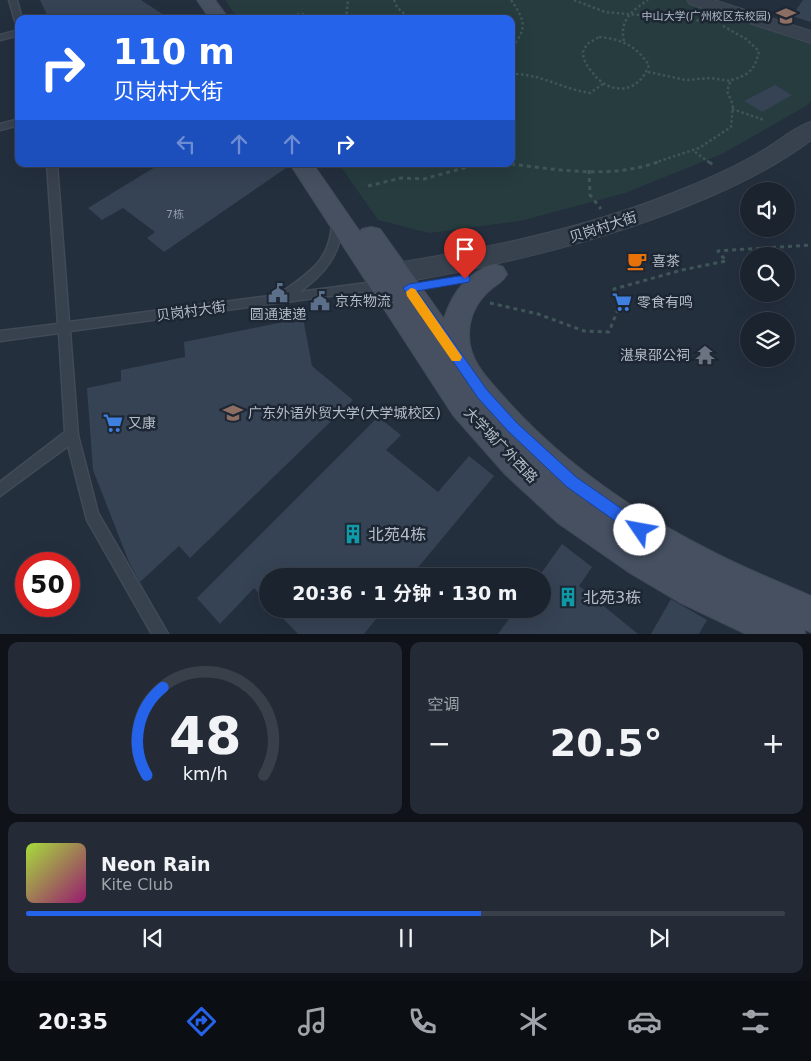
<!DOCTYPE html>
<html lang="zh">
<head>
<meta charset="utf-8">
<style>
	body { margin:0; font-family:"DejaVu Sans","Noto Sans SC",sans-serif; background:#242b36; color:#f1f3f6; height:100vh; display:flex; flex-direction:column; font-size:19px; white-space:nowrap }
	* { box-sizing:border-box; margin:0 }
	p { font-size:16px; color:#a0a4aa }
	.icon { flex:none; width:28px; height:28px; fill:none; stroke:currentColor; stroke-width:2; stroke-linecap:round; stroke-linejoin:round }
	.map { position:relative; height:634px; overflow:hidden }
	.panel { display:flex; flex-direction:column; gap:8px; padding:8px; background:#0f1319; flex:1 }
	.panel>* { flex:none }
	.top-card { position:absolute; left:15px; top:15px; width:500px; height:152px; border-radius:10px; box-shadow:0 5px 20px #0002,0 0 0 1px #39404a; background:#2563eb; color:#fff; overflow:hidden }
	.tools { position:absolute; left:740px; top:182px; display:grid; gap:10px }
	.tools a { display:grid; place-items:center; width:55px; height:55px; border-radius:50%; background:#1b232e; box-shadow:0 5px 20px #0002,0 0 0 1px #39404a; font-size:25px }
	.speed { position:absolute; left:15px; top:552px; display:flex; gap:10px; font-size:25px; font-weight:700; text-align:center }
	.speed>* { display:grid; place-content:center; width:65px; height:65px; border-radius:50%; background:#1b232e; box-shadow:0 5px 20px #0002,0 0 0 1px #39404a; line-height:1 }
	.speed .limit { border:8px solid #d22; background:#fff; color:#111 }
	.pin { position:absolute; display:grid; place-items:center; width:42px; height:42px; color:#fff; margin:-51px -21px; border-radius:50% 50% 50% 0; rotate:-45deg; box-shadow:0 0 5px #0007 }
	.pin .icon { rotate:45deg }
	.me { position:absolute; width:55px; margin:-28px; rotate:303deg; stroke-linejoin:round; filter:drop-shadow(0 0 4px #0008) }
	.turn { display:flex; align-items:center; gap:18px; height:105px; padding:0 15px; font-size:22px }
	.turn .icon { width:65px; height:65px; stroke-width:2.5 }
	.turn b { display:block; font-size:35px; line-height:42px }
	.lanes { display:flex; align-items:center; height:48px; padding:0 15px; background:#0003; justify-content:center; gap:25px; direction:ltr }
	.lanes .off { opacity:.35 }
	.big { font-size:38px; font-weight:700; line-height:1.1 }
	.panel .widget { flex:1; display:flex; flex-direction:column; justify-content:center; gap:8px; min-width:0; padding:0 18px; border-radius:10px; background:#242b36 }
	.panel .dial { align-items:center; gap:0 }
	.dial svg { height:130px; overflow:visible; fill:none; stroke:#39404a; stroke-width:7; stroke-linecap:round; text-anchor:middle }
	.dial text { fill:#f1f3f6; stroke:none }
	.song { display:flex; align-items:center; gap:15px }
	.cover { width:60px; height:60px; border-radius:8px; background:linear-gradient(135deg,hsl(80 70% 55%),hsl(320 70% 35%)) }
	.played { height:5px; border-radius:2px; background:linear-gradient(90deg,#2563eb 60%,#39404a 60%) }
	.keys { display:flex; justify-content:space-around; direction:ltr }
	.heat { display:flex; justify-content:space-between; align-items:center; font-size:28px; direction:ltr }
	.panel .tiles { flex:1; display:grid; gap:8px; grid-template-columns:1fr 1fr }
	.widget:last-child { grid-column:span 2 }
	.trip { position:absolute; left:259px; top:568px; width:292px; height:50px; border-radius:25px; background:#1b232e; box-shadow:0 5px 20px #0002,0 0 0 1px #39404a; font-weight:700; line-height:50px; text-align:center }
	.tab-bar { display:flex; height:80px; justify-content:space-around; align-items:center; background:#0b0e12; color:#a0a4aa }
	.tab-bar .icon { width:35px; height:35px }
	.tab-bar .selected { color:#2563eb }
	.tab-bar b { font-size:22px; color:#f1f3f6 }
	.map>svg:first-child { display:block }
	.green { fill:#263c3f }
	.building { fill:#364354 }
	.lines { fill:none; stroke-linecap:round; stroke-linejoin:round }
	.service-casing { stroke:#414a57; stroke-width:3 }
	.tertiary-casing { stroke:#414a57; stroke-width:2 }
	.secondary-casing { stroke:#414a57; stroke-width:2 }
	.path-far1 { stroke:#3f5557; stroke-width:2.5; stroke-dasharray:2.5 2.5; stroke-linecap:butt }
	.path { stroke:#3f5557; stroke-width:3; stroke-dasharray:4 4; stroke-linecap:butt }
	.service { fill:#38414e; fill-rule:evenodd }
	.tertiary { fill:#38414e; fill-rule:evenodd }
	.secondary { fill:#465061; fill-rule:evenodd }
	.route { fill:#2563eb; stroke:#184099 }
	.slow { fill:#f59e0b }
	.labels { text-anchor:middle; stroke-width:5; stroke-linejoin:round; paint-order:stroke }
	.far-poi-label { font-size:11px; fill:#b4bcc9; stroke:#1d2633; text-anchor:end }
	.number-label { font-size:11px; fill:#929caa }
	.street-label { font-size:14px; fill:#b4bcc9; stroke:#1d2633 }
	.poi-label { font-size:14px; fill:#b4bcc9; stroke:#1d2633; text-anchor:start }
	.near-poi-label { font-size:16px; fill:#b4bcc9; stroke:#1d2633; text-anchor:start }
</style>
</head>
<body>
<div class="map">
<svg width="811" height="634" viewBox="0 0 811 634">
	<rect width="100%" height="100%" fill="#242f3e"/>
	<polygon class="green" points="225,0 689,0 811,40 811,101 806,106 722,154 625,193 520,221 429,233 378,220 339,164 511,164 511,19 238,19"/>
	<g class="building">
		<polygon points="40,0 141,0 170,19 49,19"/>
		<polygon points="803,0 811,0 811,22 792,16"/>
		<polygon points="775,85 792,95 762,112 744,101"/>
		<polygon points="160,164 288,164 289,166 164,252 147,238 155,232 123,208 102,220 88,208"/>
		<polygon points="303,318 312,366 353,400 190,558 179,546 140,582 129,562 93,470 87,388 121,381 121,370 185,357 184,342"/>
		<polygon points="378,417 401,435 386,450 438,492 469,456 494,476 411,576 268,576 268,602 254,588 220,624 197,598"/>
		<polygon points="562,544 592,567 579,586 638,634 498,634 516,609 542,609 542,572"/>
		<polygon points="671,599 707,620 699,634 651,634"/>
		<polygon points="274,609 384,609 364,634 298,634"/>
	</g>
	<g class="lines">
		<defs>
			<g id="service">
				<polygon points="9,0 17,0 22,19 19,19 19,23 15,21"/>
				<polygon points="19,30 19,35 0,40 0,35"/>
				<polygon points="19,119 19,125 0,130 0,124"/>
				<path d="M47,164H57L69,322L278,295C307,274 331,262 332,222L337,218L342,222C342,253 324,275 299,292L382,281L387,285L382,289L70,331L78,435L98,513L168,634H152L87,520L68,446L0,496V482L65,432L59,333L0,341V331L58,324Z"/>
			</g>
			<g id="tertiary">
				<polygon points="687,0 714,0 811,31 811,43 690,4"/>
				<path d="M811,122V140C774,168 731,188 687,206C598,242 505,264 410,281C393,284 393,299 373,292L369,285C375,274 385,267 397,263C495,247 591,227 683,189C710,178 737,166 762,151C778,142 794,127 811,122Z"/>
			</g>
			<g id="secondary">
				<polygon points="197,0 215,0 229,19 210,19"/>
				<path d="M290,164H313L360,232L362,229L371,227L380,229L444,319C452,293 468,272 494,264L503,267L507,274C503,282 498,283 491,289C477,301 469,317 469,335C469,361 487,378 503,396C560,461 634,512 711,551C743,568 777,581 811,596V632L804,629L805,634H746L679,602L630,573L558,523L505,474L453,415Z"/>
			</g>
		</defs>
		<use href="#service" class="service-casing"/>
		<use href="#tertiary" class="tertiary-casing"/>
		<use href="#secondary" class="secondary-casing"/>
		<g class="path-far1">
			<polyline points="394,0 397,7 410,19"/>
			<path d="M511,0C525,20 528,29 511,48"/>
			<polyline points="574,0 605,12 705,21"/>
			<polyline points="272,19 301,14 330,19"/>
			<polyline points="346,19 348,0"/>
			<path d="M599,37C622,39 636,46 649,65C639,94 609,96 592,72C587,66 583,60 583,52L587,44Z"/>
			<path d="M624,41C619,20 632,11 648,0"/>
			<polyline points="648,72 686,80 710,78 731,81"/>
			<path d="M511,74C539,73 562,89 590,93L603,84"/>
			<polyline points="732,109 764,120"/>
			<polyline points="695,152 710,163"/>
			<path d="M654,163L699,148L731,127L733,105L727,91L731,80C749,75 755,70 759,51L746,39L723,26"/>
		</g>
		<g class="path">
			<polyline points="709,162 713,165"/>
			<path d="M511,164C560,170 610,179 658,162"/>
			<polyline points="589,170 590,195 601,209"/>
			<polyline points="368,186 401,178 424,179 478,164"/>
			<polyline points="490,303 538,314 584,331 609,332 620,304 614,289 682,270 726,261 718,251 811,245"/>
		</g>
		<use href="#service" class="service"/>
		<use href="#tertiary" class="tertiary"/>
		<use href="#secondary" class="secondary"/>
	</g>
	<polygon class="route" points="465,275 469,276 470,279 469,282 417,291 487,390 517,423 576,477 645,525 647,530 645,535 640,537 635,535 567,487 508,431 478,398 403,288 409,284"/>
	<polygon class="slow" points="411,288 415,289 460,354 462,357 460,361 452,361 407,296 406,292"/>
	<defs>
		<symbol id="university-bare" viewBox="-9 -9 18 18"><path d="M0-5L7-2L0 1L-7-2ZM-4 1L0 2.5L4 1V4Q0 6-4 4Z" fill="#8d6e63" stroke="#1d2633" stroke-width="2.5" paint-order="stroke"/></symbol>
		<symbol id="cafe-bare" viewBox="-9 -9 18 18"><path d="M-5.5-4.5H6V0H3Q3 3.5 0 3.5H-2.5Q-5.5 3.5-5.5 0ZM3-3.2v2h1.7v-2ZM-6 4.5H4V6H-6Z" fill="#e8710a" stroke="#1d2633" stroke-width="2.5" paint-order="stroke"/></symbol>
		<symbol id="civic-bare" viewBox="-9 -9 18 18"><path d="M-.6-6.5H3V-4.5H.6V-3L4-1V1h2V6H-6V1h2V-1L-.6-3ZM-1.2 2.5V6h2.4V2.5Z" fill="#5c6f8a" stroke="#1d2633" stroke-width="2.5" paint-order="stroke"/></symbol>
		<symbol id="supermarket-bare" viewBox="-9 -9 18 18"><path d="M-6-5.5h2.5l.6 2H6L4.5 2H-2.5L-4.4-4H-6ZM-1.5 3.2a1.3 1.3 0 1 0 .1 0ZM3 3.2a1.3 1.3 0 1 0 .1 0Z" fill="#3f7fe0" stroke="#1d2633" stroke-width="2.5" paint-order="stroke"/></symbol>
		<symbol id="temple-bare" viewBox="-9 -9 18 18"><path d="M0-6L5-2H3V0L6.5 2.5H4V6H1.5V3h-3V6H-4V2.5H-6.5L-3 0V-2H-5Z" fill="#6b7280" stroke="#1d2633" stroke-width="2.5" paint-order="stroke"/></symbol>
		<symbol id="building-bare" viewBox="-9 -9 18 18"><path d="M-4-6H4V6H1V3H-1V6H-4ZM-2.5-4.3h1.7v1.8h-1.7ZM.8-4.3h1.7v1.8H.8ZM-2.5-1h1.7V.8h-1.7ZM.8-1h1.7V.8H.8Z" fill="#0f9aa8" stroke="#1d2633" stroke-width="2.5" paint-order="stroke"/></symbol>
	</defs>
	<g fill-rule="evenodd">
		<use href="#university-bare" x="772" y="2" width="28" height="28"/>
		<use href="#cafe-bare" x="623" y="247" width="28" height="28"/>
		<use href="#civic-bare" x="264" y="279" width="28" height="28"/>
		<use href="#civic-bare" x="306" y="287" width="28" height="28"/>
		<use href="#supermarket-bare" x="608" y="288" width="28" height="28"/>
		<use href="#temple-bare" x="691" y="341" width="28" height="28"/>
		<use href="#university-bare" x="219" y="399" width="28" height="28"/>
		<use href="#supermarket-bare" x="99" y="409" width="28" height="28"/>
		<use href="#building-bare" x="339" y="520" width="28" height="28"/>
		<use href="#building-bare" x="554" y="583" width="28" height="28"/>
	</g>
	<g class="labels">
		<g class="far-poi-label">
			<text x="771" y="20">中山大学(广州校区东校园)</text>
		</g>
		<g class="number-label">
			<text x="175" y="218">7栋</text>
		</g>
		<g class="street-label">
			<text transform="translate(603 227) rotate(-18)" y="5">贝岗村大街</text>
			<text transform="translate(191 311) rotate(-8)" y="5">贝岗村大街</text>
			<text transform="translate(501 445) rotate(46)" y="5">大学城广外西路</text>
		</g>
		<g class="poi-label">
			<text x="652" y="266">喜茶</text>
			<text x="335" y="306">京东物流</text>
			<text x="637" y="307">零食有鸣</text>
			<text x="278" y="319" text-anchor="middle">圆通速递</text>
			<text x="690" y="360" text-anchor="end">湛泉邵公祠</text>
			<text x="248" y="418">广东外语外贸大学(大学城校区)</text>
			<text x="128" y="428">又康</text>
		</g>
		<g class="near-poi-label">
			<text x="368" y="540">北苑4栋</text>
			<text x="583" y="603">北苑3栋</text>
		</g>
	</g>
</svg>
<div class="tools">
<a><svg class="icon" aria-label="sound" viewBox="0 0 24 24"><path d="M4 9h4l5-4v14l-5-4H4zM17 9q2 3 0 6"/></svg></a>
<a><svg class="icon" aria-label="search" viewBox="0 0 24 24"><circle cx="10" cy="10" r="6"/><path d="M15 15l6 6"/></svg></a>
<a><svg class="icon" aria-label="layers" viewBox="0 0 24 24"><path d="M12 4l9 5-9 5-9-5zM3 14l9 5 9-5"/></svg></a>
</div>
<div class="speed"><div class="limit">50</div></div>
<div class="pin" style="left:465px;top:279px;background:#d93025"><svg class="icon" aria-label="arrive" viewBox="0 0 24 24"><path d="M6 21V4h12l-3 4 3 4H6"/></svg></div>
<svg class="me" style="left:640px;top:530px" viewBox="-20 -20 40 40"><circle r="19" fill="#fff"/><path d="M0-13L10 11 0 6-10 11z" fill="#2563eb"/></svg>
<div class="trip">20:36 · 1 分钟 · 130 m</div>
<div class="top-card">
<div class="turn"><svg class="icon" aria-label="right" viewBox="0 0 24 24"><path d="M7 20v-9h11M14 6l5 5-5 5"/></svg><div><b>110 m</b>贝岗村大街</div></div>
<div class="lanes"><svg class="icon off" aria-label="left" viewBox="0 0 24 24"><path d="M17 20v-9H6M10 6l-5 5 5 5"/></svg><svg class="icon off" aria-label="ahead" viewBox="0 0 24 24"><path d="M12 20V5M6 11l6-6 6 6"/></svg><svg class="icon off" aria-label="ahead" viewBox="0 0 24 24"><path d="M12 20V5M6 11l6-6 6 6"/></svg><svg class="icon" aria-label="right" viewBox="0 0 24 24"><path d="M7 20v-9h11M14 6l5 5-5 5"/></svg></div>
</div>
</div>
<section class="panel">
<div class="tiles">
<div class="widget dial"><svg viewBox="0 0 100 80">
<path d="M14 69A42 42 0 1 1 86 69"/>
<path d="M14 69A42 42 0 0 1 24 15" stroke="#2563eb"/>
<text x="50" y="56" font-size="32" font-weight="700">48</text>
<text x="50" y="72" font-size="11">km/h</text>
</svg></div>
<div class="widget"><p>空调</p>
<div class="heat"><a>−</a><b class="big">20.5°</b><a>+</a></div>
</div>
<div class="widget">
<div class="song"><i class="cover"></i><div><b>Neon Rain</b><p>Kite Club</p></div></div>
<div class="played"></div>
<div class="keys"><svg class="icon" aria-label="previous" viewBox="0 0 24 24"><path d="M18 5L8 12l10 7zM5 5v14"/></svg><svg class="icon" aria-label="pause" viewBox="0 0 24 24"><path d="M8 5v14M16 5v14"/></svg><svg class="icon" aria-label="next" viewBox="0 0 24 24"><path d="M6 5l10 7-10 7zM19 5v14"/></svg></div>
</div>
</div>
</section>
<nav class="tab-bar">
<b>20:35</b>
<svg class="icon selected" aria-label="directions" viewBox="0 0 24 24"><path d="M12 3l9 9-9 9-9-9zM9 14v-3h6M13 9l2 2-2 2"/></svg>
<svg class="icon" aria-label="music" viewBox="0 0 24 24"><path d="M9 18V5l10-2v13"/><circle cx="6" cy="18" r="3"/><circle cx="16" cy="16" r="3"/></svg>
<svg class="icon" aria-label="phone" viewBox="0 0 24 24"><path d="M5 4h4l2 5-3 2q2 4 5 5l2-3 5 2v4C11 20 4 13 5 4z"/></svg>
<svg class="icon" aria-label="climate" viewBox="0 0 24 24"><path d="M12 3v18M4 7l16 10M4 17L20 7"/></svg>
<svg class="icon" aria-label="car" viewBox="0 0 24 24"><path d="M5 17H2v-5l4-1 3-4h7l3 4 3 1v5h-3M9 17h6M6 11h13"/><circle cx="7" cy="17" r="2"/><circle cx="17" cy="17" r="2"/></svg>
<svg class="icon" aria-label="filters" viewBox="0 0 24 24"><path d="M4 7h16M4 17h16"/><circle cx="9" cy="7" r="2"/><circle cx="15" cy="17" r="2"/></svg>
</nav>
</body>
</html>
